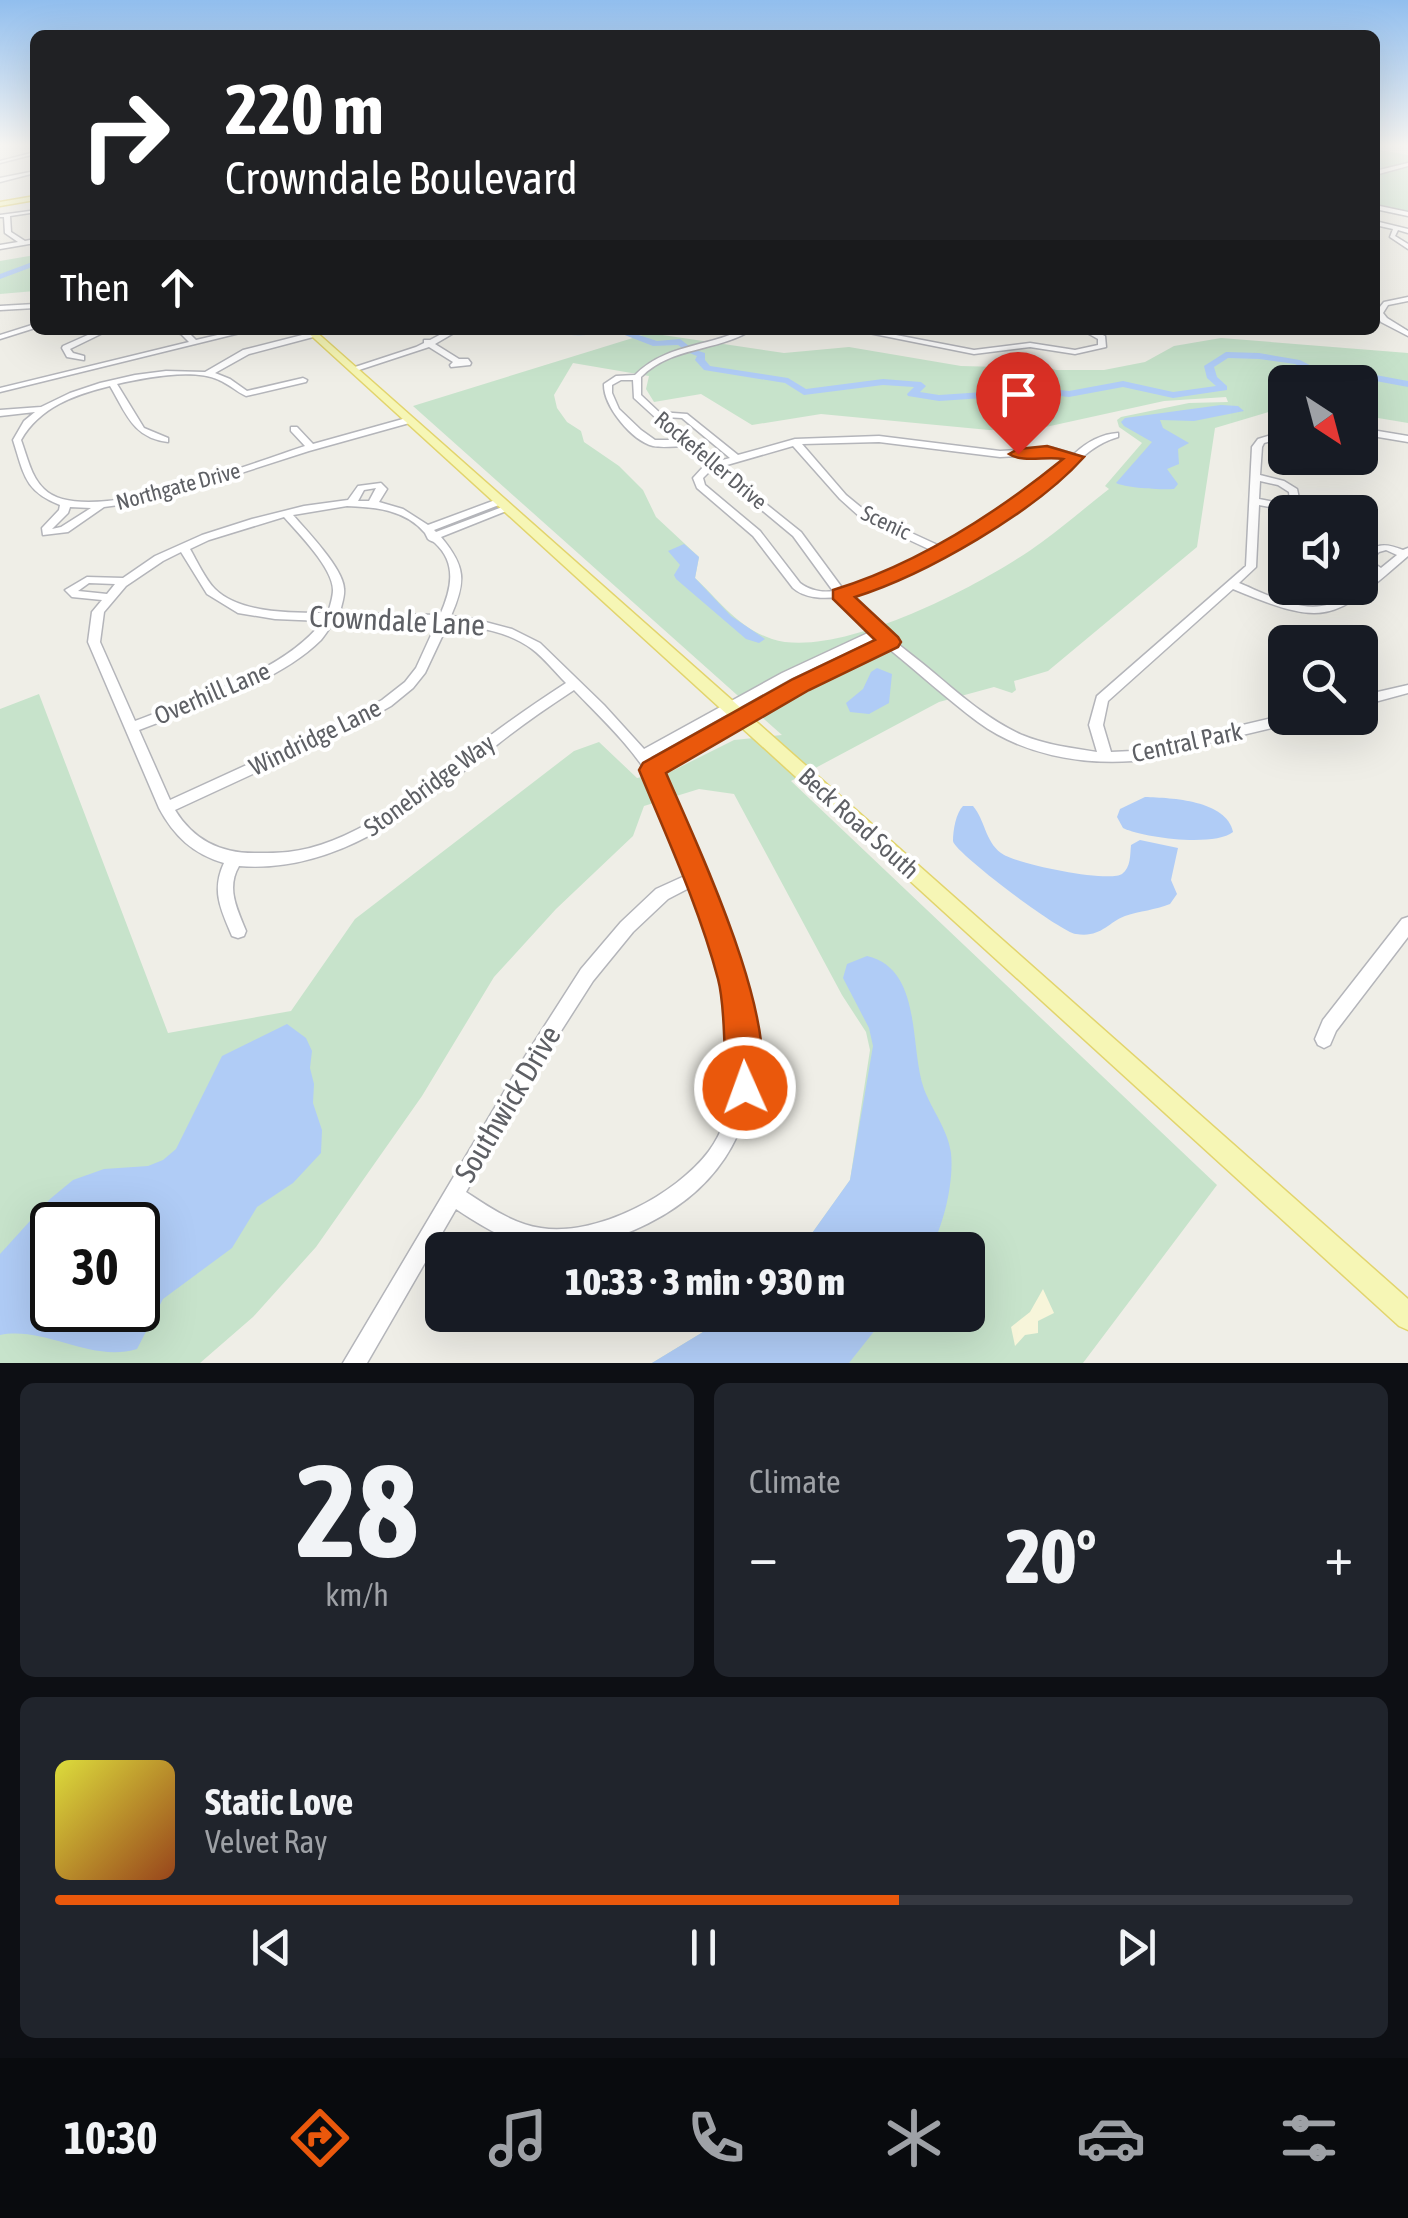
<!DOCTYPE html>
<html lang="en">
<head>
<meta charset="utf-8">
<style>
	body { margin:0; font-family:"Asap Condensed",sans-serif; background:#20242c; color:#f1f3f6; height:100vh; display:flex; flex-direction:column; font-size:38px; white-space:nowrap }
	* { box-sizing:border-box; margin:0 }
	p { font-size:32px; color:#9ea1a6 }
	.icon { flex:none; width:55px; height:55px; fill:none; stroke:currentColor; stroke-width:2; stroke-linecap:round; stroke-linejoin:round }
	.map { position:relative; height:1363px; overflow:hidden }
	.details { display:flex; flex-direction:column; gap:20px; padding:20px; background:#0d0f14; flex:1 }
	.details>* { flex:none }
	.top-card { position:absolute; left:30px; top:30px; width:1350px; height:305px; border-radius:15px; box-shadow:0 10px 40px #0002; background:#202124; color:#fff; overflow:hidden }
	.needle { width:65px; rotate:144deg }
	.controls { position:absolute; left:1268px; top:365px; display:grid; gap:20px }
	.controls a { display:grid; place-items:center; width:110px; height:110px; border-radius:15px; background:#171b24; box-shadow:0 10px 40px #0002; font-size:50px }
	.speed { position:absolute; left:30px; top:1202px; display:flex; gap:20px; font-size:50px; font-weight:700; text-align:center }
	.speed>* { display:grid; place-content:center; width:130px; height:130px; border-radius:50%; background:#171b24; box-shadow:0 10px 40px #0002; line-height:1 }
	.speed .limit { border:5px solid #111; border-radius:15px; background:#fff; color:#111 }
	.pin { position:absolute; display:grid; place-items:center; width:85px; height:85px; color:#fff; margin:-102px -42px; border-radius:50% 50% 50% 0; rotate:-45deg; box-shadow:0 0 10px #0007 }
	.pin .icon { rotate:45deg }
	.me { position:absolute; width:110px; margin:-55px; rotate:358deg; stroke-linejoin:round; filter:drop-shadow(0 0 8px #0008) }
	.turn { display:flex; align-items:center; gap:35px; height:210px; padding:0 30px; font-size:45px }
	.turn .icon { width:130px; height:130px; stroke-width:2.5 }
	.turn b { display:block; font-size:70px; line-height:85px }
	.then { display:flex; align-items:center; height:95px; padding:0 30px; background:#0003; gap:20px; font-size:38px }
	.big { font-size:75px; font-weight:800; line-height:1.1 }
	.details .tile { flex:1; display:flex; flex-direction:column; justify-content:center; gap:15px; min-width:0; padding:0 35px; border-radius:15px; background:#20242c }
	.details .dial { align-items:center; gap:0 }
	.dial b { font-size:130px; line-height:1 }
	.song { display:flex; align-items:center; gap:30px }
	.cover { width:120px; height:120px; border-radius:15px; background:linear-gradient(135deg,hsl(60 70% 55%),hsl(20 70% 35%)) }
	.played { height:10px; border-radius:5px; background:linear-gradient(90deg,#ea580c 65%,#363941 65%) }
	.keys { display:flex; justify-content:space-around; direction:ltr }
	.heat { display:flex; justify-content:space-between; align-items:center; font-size:55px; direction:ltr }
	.details .tiles { flex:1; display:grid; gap:20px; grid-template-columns:1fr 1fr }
	.tile:last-child { grid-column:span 2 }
	.trip { position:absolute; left:425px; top:1232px; width:560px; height:100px; border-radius:15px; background:#171b24; box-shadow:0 10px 40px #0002; font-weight:800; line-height:100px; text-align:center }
	.tab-bar { display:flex; height:160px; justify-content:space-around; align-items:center; background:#090b0e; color:#9ea1a6 }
	.tab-bar .icon { width:70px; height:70px }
	.tab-bar .active { color:#ea580c }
	.tab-bar b { font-size:45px; color:#f1f3f6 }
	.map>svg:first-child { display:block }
	.green { fill:#c7e3cb; fill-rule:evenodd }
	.sand { fill:#f7f5da }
	.water { fill:#b0ccf6; fill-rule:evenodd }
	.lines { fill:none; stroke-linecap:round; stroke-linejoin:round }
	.river { fill:#b0ccf6; fill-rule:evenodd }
	.minor-casing { stroke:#b4b5ba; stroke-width:3 }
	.major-casing { stroke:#e2d46d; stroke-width:3 }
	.minor { fill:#fff; fill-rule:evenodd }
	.major { fill:#f6f6b5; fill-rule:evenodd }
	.route { fill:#ea580c; stroke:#983908; stroke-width:2.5 }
	.labels { text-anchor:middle; stroke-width:8; stroke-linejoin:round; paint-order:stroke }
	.far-street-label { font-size:22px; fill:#5e6065; stroke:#fff }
	.street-label { font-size:25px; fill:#5e6065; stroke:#fff }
	.near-street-label { font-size:30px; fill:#5e6065; stroke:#fff }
</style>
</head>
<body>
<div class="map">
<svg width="1408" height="1363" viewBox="0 0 1408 1363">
	<rect width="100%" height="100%" fill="#efeee7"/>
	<g class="green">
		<polygon points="1375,149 1408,155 1408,212 1375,204"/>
		<polygon points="35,255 35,291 0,294 0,261"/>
		<path d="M649,333L784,353L849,347L961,366L1001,367L1030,361L1056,370H1104L1145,362L1174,346L1221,338L1408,353V423L1360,415V382H1285V407L1215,428L1197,547L1048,671L1014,681L1016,690L1012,693L994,687L939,702L791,781L1217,1185L1083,1363H652L731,1315H968V1250H800L850,1180L870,1050L866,1032L842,995L734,794L699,789L644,806L633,836L556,909L494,977L422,1096L316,1247L253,1317L200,1363H0V709L39,694L168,1033L291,1011L355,919L574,751L599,742L637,778L670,772L734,740L782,735L413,406ZM573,363L649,376L646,389L654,402L701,394L752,425L821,414L989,430H1032L1164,401L1226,397L1228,402L1189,403L1121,417L1117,420L1119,427L1142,443L1105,486L1109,489C1086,507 1065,525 1042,542C988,582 839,661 772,639C738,628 719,600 695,578L699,557L656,517L643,490L619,466L584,442L581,431L567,422L557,408L554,395ZM52,1225H138V1310H52Z"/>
	</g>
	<polygon class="sand" points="1043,1289 1054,1313 1038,1321 1038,1333 1025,1335 1015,1346 1011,1327 1030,1312"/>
	<g class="water">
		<path d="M1221,405L1238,406L1244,411L1194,421L1160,420L1163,428L1189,443L1178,449L1179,464L1167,469L1178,484L1174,489C1161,490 1126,488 1116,483L1152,442L1124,426L1121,422L1125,418Z"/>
		<polygon points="684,544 699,557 695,578 731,616 765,639 759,643 746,639 676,579 674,575 680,565 668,551"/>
		<polygon points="877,668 892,674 889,703 869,714 850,712 846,703 863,689 871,672"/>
		<path d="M1145,797C1172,798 1226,800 1233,832C1214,847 1144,838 1123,828L1117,817L1120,809Z"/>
		<path d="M963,806H973C985,820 985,841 1001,853C1015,864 1109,883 1122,874C1131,867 1130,855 1131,845L1140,840L1178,848L1171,880L1177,894L1170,904C1155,910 1140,911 1125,916C1107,923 1101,938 1076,934C1060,932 954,852 953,841C953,830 956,813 963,806Z"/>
		<path d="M867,956C923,969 909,1047 924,1089C932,1110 948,1130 951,1153C954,1182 944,1224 930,1250H800L850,1180L873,1046L869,1028L843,978L847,964Z"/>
		<path d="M287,1024L306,1038L312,1051L310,1068L314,1084L313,1103L322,1130L321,1153L293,1183L257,1207L232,1248L163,1299L137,1349C90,1363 46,1326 0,1335V1254L50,1199L73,1180L104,1169L148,1166L163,1160L176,1149L222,1056ZM52,1225H138V1310H52Z"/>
		<polygon points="731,1315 887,1315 849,1363 652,1363"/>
	</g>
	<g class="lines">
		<g class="river">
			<polygon points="35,261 35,266 0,279 0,274"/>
			<path d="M551,330H607C590,337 567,337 551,330Z"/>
			<polygon points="612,330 624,330 657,341 680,339 689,346 684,349 678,345 653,346"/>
			<polygon points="692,349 705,353 705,360 710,366 788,378 806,389 883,379 921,382 926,386 920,392 939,395 1042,388 1069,391 1123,381 1173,392 1216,386 1207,378 1204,366 1226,352 1259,353 1300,360 1321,371 1338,368 1408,381 1408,387 1338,374 1320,377 1295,364 1259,359 1228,358 1214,367 1217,377 1227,386 1227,390 1173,398 1123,387 1069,397 1042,394 939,401 908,396 907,394 914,387 883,385 804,395 785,383 704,370 695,360 697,356 687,352"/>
		</g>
		<defs>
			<g id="minor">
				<polygon points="35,152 35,154 0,163 0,161"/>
				<polygon points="1408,163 1408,166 1375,175 1375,171"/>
				<polygon points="35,171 35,173 0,182 0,178"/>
				<polygon points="1375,205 1408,212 1408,216 1375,209"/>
				<polygon points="30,211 30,213 10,216 11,232 25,241 35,239 35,243 0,249 0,245 18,242 5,233 4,217 0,217 0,215"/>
				<polygon points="1375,221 1408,229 1408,233 1398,230 1395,236 1408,244 1408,249 1390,237 1393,229 1375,225"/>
				<polygon points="1408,297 1408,301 1388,305 1383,313 1387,318 1408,331 1408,336 1381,322 1375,313 1384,302"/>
				<polygon points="35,304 35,308 0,310 0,306"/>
				<polygon points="35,324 35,328 0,339 0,335"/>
				<polygon points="99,330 109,330 70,349 73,353 84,356 84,360 67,357 62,348 63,346"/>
				<polygon points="169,330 186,330 196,340 239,330 252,330 0,392 0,388 189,342 181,334"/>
				<polygon points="449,330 459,330 435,344 459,359 468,359 471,363 470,365 451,367 450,365 453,362 429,347 356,371 349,369 416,347 424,343 424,340 430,340"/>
				<path d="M742,330H752C716,352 672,346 641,377V395L659,412L687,414L738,455L795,439L879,436L1000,451L1053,448L1074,454C1087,442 1101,434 1118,433V437C1089,445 1073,468 1050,486C1001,523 908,586 848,595C867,622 896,642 922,663C954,689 984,718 1022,735C1046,745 1072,748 1097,752L1089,725L1097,696L1246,566L1252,447L1258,439L1285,431V437L1264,443L1262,447L1260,475L1284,481L1297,489L1300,503L1285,510L1259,505L1256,567L1239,583C1266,594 1301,614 1330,604C1348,599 1361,585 1375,574L1360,564V558C1376,544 1383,542 1403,550L1408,548V556C1333,621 1327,628 1233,589L1108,701L1103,725L1111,752L1133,751L1285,715V718H1299L1298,721L1293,723L1133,761C1081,765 1021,754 978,722C947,699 918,672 888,648L805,688L661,772C685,817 701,865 718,913C732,956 749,1000 752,1046C758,1133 713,1196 634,1230C559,1262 523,1254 456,1209L367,1363H343L526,1055L581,969L621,922L656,889L689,874C678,842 668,808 651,779C631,746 601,718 574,690C548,707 522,725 498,744C422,804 342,874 239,866C226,888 237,909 246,931L244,936L238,938L232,936C221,910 211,891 224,863C193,854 174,836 159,808L88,642L92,612L102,600L72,597L65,590L87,577L123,578L155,556L202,535L252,519L304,506L348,500L358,486L381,483L387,489L379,502L403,509L428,525L498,499H504V503L434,530L436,532L505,506L509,505L514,508L441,537C466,567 466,581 451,616L474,619L512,629L540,643L604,705L644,749L782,673L870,632L847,611L837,597C823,599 804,598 793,588L753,536L697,488L693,478L704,466L707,465L686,446C676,446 663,448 653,446C632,441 603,406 604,384L616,376L635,375C664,345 706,347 742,330ZM621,380H633L634,398L680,440H655L641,430L619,409L612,393V385ZM665,417L682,418L730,458L715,462ZM879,442L1000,457L1053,454L1070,458C1033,494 987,522 942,547L868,513L846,495L802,444ZM793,446L840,499L860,517L935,552L887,576L843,589L801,532L720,467ZM712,469L793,536L833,591C822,593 809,590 800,583L760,531L705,485L703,478ZM1260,481L1278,485L1289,492L1290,502L1284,504L1259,499ZM376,488L369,501H358L364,490ZM347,506C376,507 406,510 425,533C426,535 427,537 428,539C430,541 433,541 435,543C458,564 451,590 440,615L340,613C341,606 345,596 344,589C344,569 306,530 293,515ZM284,517C298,533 333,568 333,590C333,597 330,606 328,613C295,613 240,614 215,589C205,579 197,561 190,549L209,540ZM1386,550L1397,555L1381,568L1370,561L1379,552ZM181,552L207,594L238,613L275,619L323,621C282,674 195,697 135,721L100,642L104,612L126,586L163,561ZM89,583L115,584L107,594L78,591ZM335,621L437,622L416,668L405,682L382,700L345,720L170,800L139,730C195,708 278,683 321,640C326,634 330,627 335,621ZM448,624C477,627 508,631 532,649C544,658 555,672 566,683C540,700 515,717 491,735C435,778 361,844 288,852C278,853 268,853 258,853C222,854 194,841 175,810L354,727L391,706L413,688L425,673ZM877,638L881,642L797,682L654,762L651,757L790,679ZM693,886C713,947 744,1023 734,1087C730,1110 722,1133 709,1151C676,1195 596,1237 541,1228C513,1224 489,1207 466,1192L538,1067L593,981L633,932L668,899Z"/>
				<polygon points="794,330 837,330 833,332 798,332"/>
				<polygon points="854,330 870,330 974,350 1030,343 1075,350 1098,345 1098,339 1082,330 1092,330 1105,336 1106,347 1075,354 1030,347 974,354"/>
				<path d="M314,332L318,334L317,336L249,354L215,373L230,379L247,391L303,378L307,380L306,382L246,396C237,392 229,384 219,380C192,368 145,378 117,384L144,428L168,438V442C133,438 126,413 110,386C74,395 40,407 21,440C27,456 31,477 44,489C85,530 255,462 305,446L291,431V427H297L313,444L410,417L414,420L413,422L309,451L176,494L133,503L104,507L68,532L43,535L42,528L59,510L60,505C24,491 24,474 13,440L24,421L35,412L0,416V410L41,407L70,393L100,383L135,375L166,371L205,372L243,350ZM70,507L91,508L61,527L52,529L68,513Z"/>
				<polygon points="1360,428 1408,436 1408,442 1360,434"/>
				<polygon points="1408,685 1408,693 1360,706 1360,696"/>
				<polygon points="1408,917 1408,937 1336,1031 1330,1045 1324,1048 1318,1045 1315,1039 1323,1020 1402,919"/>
			</g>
			<g id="major">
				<polygon points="35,196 35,200 0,206 0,202"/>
				<polygon points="305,330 314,330 1408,1299 1408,1330 1399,1326"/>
			</g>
		</defs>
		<use href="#minor" class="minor-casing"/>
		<use href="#major" class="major-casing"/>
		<use href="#minor" class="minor"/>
		<use href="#major" class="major"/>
	</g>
	<linearGradient id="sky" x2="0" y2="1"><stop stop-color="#91beee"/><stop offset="0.43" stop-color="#f8f7f4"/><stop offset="1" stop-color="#f8f7f4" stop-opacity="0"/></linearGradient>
	<rect width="1408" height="337" fill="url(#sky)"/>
	<path class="route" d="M1047,446L1084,457C1035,512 925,575 855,597L898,637L901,642L898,647L809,690L666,773C696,843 786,1030 757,1100L745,1105L733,1100C720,1068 728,1017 718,979C699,907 667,838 639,770L643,763L793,679L875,640L833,599V590C918,564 994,515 1063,459C1046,456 1022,463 1009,454L1018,449Z"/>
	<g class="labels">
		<g class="far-street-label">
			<text transform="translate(711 460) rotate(40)" y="8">Rockefeller Drive</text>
			<text transform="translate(178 486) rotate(-15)" y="8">Northgate Drive</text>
			<text transform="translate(886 522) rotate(25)" y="8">Scenic</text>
		</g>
		<g class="street-label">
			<text transform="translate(212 693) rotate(-23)" y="9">Overhill Lane</text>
			<text transform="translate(315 737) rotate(-26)" y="9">Windridge Lane</text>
			<text transform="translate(1187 742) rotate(-12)" y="9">Central Park</text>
			<text transform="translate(429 785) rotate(-36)" y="9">Stonebridge Way</text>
			<text transform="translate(859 823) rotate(42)" y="9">Beck Road South</text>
		</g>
		<g class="near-street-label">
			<text transform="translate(397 621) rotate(3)" y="10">Crowndale Lane</text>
			<text transform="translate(508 1104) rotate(-59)" y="10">Southwick Drive</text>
		</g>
	</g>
</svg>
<div class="controls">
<a><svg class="needle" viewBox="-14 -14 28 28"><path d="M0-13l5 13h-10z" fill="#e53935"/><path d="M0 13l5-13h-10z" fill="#9ea1a6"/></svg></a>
<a><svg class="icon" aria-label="sound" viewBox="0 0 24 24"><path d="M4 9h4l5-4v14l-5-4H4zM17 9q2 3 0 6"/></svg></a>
<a><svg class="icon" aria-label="search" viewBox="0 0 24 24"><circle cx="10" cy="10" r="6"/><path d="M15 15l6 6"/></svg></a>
</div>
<div class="speed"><div class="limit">30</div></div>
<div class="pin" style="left:1018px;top:454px;background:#d93025"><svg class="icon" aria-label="arrive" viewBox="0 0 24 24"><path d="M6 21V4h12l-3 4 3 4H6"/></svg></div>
<svg class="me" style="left:745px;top:1088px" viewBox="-20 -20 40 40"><circle r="17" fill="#ea580c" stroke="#fff" stroke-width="3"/><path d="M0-11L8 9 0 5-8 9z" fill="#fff"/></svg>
<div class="trip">10:33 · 3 min · 930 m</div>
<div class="top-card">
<div class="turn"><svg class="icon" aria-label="right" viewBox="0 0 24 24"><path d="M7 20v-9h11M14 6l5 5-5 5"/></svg><div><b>220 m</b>Crowndale Boulevard</div></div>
<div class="then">Then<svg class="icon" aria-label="ahead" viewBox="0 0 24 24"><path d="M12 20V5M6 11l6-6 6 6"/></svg></div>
</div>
</div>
<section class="details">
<div class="tiles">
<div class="tile dial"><b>28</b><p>km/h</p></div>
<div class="tile"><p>Climate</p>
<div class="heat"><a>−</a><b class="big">20°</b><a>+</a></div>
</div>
<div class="tile">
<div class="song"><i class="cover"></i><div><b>Static Love</b><p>Velvet Ray</p></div></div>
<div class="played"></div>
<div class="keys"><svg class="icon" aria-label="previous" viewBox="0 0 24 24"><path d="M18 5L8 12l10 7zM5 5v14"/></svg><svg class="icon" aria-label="pause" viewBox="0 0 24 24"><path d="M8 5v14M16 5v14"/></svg><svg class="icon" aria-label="next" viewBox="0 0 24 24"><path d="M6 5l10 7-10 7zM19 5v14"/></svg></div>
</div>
</div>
</section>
<nav class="tab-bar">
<b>10:30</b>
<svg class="icon active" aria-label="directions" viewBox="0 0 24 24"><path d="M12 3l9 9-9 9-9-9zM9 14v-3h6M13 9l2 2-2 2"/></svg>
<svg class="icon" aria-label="music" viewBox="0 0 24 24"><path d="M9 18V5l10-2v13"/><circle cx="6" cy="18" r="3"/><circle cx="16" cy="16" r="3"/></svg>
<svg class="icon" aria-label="phone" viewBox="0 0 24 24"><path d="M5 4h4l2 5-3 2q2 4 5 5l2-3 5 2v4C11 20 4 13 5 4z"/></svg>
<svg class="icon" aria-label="climate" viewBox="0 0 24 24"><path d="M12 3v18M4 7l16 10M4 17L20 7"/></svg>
<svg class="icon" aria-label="car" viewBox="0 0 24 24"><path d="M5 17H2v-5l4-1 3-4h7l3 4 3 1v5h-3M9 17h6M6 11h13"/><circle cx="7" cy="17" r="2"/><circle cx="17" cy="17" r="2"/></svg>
<svg class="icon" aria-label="filters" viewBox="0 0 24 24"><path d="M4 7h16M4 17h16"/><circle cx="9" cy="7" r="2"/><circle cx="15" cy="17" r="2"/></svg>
</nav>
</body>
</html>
